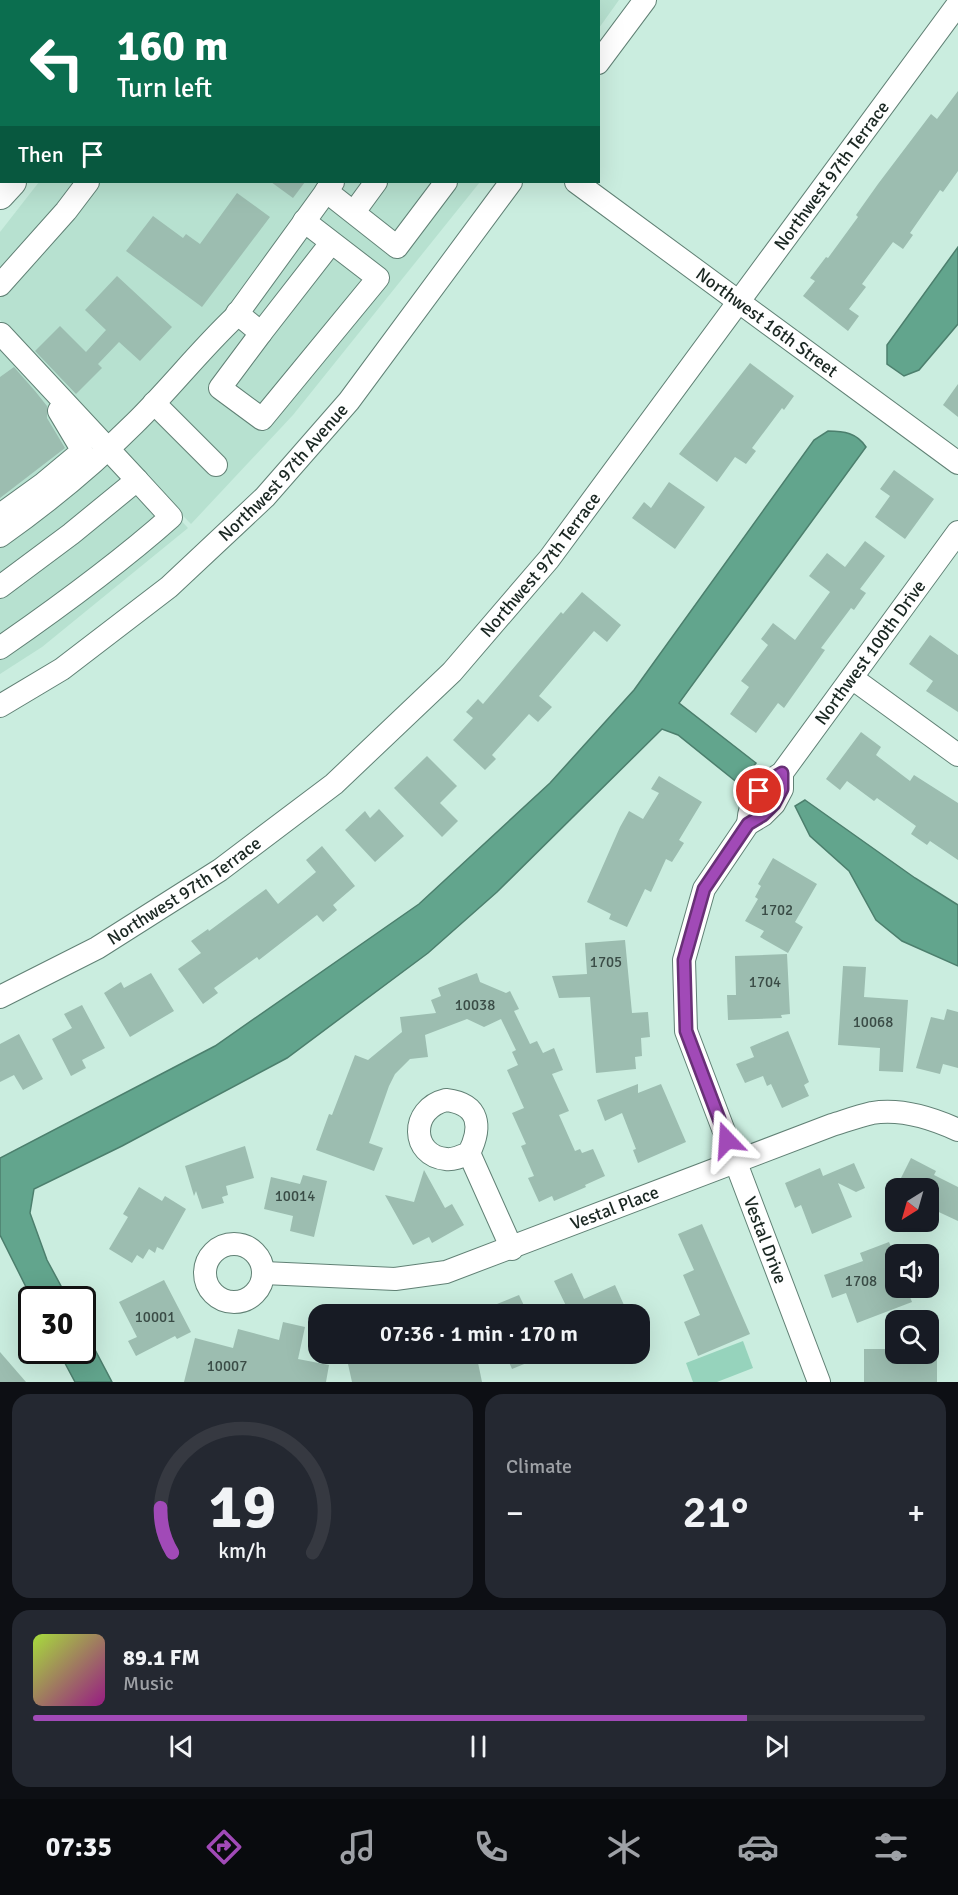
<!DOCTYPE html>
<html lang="en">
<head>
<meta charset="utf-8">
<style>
	body { margin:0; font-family:Signika,sans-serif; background:#242831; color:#f1f3f6; height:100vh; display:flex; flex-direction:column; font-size:22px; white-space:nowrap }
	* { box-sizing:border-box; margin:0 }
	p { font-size:20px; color:#9ea1a6 }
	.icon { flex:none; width:33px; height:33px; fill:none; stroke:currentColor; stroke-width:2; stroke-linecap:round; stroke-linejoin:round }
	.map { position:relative; height:1382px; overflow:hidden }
	.panel { display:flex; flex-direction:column; gap:12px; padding:12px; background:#0d0f14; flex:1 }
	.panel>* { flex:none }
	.top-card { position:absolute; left:0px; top:0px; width:600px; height:183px; box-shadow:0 6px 24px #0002; background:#0b6e4f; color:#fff; overflow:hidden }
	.needle { width:39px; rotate:217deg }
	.fabs { position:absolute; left:885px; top:1178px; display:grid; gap:12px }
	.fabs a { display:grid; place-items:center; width:54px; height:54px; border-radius:12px; background:#171b24; box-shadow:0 6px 24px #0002; font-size:30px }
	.speed { position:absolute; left:18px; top:1286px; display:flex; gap:12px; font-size:30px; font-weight:700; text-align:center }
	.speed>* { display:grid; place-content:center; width:78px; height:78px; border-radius:50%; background:#171b24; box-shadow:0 6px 24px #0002; line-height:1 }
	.speed .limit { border:3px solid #111; border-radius:9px; background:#fff; color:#111 }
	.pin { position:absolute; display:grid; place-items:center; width:51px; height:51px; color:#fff; margin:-26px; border:3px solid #fff; border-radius:50%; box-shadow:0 2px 6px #0007 }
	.me { position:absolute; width:66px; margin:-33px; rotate:340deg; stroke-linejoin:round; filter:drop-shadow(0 0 4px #0008) }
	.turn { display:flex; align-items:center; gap:21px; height:126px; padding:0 18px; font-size:27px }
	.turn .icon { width:78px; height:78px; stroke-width:2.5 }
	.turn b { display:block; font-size:42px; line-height:51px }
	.then { display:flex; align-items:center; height:57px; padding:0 18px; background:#0003; gap:12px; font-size:22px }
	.big { font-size:45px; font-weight:600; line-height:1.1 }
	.panel .widget { flex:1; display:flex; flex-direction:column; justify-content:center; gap:9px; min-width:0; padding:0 21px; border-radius:18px; background:#242831 }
	.panel .dial { align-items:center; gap:0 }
	.dial svg { height:156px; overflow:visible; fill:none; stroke:#363941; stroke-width:7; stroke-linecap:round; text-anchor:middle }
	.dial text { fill:#f1f3f6; stroke:none }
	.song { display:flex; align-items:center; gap:18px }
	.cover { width:72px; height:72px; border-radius:9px; background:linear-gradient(135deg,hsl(80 70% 55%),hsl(310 70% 35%)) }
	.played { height:6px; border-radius:3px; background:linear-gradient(90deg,#a14ab7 80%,#363941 80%) }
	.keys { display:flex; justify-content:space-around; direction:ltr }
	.heat { display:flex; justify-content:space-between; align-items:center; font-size:33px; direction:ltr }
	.panel .tiles { flex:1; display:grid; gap:12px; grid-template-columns:1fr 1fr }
	.widget:last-child { grid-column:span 2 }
	.trip { position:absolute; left:308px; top:1304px; width:342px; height:60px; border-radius:18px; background:#171b24; box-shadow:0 6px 24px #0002; font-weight:600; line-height:60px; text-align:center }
	.menu { display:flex; height:96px; justify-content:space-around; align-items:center; background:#090b0e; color:#9ea1a6 }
	.menu .icon { width:42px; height:42px }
	.menu .on { color:#a14ab7 }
	.menu b { font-size:27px; color:#f1f3f6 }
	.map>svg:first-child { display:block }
	.built { fill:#b7e1d0 }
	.green { fill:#96d3bc }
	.water { fill:#62a58d; stroke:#4c7f6d; stroke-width:1.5 }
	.building { fill:#9cbdb0 }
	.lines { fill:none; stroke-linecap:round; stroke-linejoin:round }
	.minor-casing { stroke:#618175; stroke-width:24 }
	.major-casing { stroke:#618175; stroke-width:30 }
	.minor { stroke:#fff; stroke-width:22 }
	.major { stroke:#fff; stroke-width:28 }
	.route-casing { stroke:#693077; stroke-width:15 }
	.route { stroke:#a14ab7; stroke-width:10 }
	.labels { text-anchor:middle; stroke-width:4.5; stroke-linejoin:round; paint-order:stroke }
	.number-label { font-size:15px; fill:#3a4c46 }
	.street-label { font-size:18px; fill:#1a2722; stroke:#caeddf }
</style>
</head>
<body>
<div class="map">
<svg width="958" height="1382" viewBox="0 0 958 1382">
	<rect width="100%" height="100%" fill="#caeddf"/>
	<g class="built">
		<polygon points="372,0 619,0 599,28 598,2"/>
		<polygon points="39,182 480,182 293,415 191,524 73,402 0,320 0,232"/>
		<polygon points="0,322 106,441 188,528 42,647 0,674"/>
	</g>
	<polygon class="green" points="743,1341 753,1368 717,1382 693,1382 686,1363"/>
	<g class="water">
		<polygon points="958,247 958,324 919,370 904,376 887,364 887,345"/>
		<path d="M828,431C844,431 857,433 866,447L679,703L756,763L739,784L678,735L662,729L497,892L428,953L287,1058L122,1146L34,1189L30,1213L47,1260L68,1299H32L0,1235V1158L215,1046L419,904L550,783L634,690L814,440Z"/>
		<polygon points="805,800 915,878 958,905 958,966 902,941 876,920 849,871 810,836 795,806"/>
		<polygon points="83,1327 112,1382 75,1382 58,1350 82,1350"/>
	</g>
	<g class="building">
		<polygon points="958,91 958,171 943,192 940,190 910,233 913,235 903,249 893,242 862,284 866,287 849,309 859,316 848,331 803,296 815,281 810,278 826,257 828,258 858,217 856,215 878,184 931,114 937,119"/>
		<polygon points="271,182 305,182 293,198"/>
		<polygon points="237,193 270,217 202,307 126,251 153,216 183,238 186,234 200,244"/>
		<polygon points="117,276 172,327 140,361 119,342 98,364 102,368 76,394 35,351 60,326 86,352 106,330 85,310"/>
		<polygon points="750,363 794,396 784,410 782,408 752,448 756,451 746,464 735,457 717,482 679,454"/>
		<polygon points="14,367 35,391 47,406 47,418 65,448 0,498 0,377"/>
		<polygon points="958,384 958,417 943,405"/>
		<polygon points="894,470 934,499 905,539 875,517 890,496 880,489"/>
		<polygon points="669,482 705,507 675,549 632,518 644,502 651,508"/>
		<polygon points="865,541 885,556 860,589 866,593 854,610 851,608 821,648 825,650 784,708 778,703 756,733 730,714 749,687 741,681 768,645 761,639 773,623 795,640 830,592 809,576 827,553 845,567"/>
		<polygon points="582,592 621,625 607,642 594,631 539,696 552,707 538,722 529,714 492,755 496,759 485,770 453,740 473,718 466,712 478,699 483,704 561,612 563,614"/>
		<polygon points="930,635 958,655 958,712 926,691 933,681 909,664"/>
		<polygon points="861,732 881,747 876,755 910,781 914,775 958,803 958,860 930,841 927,845 911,834 916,826 877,798 874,801 847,781 840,790 826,779"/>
		<polygon points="427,756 457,786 440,803 458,821 442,837 394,788"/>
		<polygon points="659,776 702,802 679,840 684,843 672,862 666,859 651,892 645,889 627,927 609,919 611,914 587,902 620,827 629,811 643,819 659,793 651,789"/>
		<polygon points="379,809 404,836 375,862 345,830 365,811 370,818"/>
		<polygon points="322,846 355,886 333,905 337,910 323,922 317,915 259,960 257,957 214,988 218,993 203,1004 178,969 201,953 191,941 208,929 209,931 266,889 278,904 316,872 306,860"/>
		<polygon points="773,858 817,884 795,922 803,927 788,953 760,937 764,931 745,921 758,899 755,897 761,886 758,884"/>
		<polygon points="625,940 632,1013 648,1012 650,1037 641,1038 642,1056 635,1057 636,1069 596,1073 590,997 559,998 552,976 587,974 585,943"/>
		<polygon points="787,954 790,1014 781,1015 782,1018 728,1020 727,995 736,995 735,956"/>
		<polygon points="843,966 866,967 864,997 908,1000 903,1072 879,1071 880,1048 838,1045"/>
		<polygon points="151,973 174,1011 130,1037 104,993 121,982 124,988"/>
		<polygon points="477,973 480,982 506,993 510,991 519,1009 514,1011 530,1044 537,1041 543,1053 554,1048 563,1070 552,1074 569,1111 559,1115 575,1151 580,1149 582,1153 593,1149 605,1176 585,1185 586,1187 554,1201 552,1196 539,1202 528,1178 534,1176 521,1146 526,1144 512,1113 524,1108 507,1070 518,1065 512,1052 516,1050 501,1019 484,1027 467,1019 425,1035 428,1057 410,1059 395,1074 389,1086 369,1143 383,1148 374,1171 316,1150 329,1114 332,1115 355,1055 368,1060 402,1032 400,1017 436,1013 431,1000 441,996 438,988"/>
		<polygon points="82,1005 105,1048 82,1060 86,1068 71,1076 52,1039 72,1028 64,1014"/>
		<polygon points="947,1009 958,1012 958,1068 943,1064 940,1074 916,1068 931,1017 944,1020"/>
		<polygon points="788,1031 809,1082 804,1085 809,1096 782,1108 771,1084 767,1086 763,1076 745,1083 736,1064 754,1057 750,1047"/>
		<polygon points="19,1034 43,1079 23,1090 14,1075 0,1082 0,1044"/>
		<polygon points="638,1084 638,1093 661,1084 686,1142 638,1163 633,1150 636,1149 622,1113 605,1121 597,1100"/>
		<polygon points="245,1146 254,1178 226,1186 228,1195 222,1197 224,1203 202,1209 196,1191 194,1196 185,1166"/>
		<polygon points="911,1158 936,1171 934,1175 958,1187 958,1221 928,1207 928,1188 896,1188"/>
		<polygon points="854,1163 865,1188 856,1192 838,1183 852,1217 812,1234 801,1205 795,1208 785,1183 820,1168 823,1176"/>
		<polygon points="424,1170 445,1208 452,1204 464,1225 432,1243 429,1237 413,1245 385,1195 414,1202"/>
		<polygon points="303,1175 327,1181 314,1237 290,1231 293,1216 264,1209 271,1177 300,1184"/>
		<polygon points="139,1187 162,1201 165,1196 186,1209 163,1250 157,1247 155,1253 149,1249 143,1259 137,1255 132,1263 109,1249 128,1217 123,1214"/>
		<polygon points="702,1224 750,1334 698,1356 684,1322 700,1315 683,1275 694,1270 678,1234"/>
		<polygon points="889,1242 896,1258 896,1287 906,1287 912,1302 857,1323 846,1293 832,1298 824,1275 863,1261 860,1253"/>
		<polygon points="572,1273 584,1299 615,1285 628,1314 570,1314 554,1281"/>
		<polygon points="164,1280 191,1332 177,1339 175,1336 136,1356 128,1341 137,1337 119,1302"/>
		<polygon points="519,1295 528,1314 502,1314 497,1304"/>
		<polygon points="283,1322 305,1327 298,1359 329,1365 326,1382 184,1382 195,1338 233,1348 238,1329 279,1340"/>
		<polygon points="864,1349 896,1349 896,1353 937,1353 937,1382 864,1382"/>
		<polygon points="0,1352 26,1382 0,1382"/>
		<polygon points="405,1353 476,1353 482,1382 352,1382 348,1364"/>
		<polygon points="505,1353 551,1353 512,1369"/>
	</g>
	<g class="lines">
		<defs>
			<g id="minor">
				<polyline points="229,0 231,2"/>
				<polyline points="328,0 330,2"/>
				<polyline points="36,2 37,0"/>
				<polyline points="464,2 465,0"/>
				<polyline points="0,51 2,49"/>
				<polyline points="598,63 645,0"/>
				<path id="s1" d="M576,182L958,463"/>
				<polyline points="326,191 397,247 446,182"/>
				<polyline points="354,212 376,182"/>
				<polyline points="0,285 66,211 88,182"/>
				<polyline points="237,313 261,333 220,388 262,419 378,278 304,221"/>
				<polyline points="261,333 331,243"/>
				<polyline points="1,334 137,480"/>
				<polyline points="154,403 216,465"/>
				<polyline points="0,515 43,484 79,454 81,448 59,411"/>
				<path d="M0,536C48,502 93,465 134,424C169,390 199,351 235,317L333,182"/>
				<path d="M0,587L71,534L137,480L171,517C117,565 59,607 0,648"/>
				<polyline points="852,678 958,755"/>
				<path id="s2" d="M0,706L62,669L169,587L265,497L349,401L511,182"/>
				<path id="s3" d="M782,773V789L774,804L763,815L748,824L704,889L684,960L686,1031L819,1382"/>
				<path id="s4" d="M748,824C750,797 760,786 782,773L958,532"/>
				<path id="s5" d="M0,997L97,948L220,870L334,784L452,672L549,559L958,4"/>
				<path d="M446,1100C480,1104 482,1127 469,1153C462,1156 454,1160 446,1159C411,1156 409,1109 446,1100Z"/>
				<polyline points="469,1153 512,1249"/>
				<circle cx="234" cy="1273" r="29"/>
				<path id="s6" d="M264,1273L395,1279L446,1272L832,1125C845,1121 859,1116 872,1113C902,1108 932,1118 958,1130"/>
			</g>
			<g id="major">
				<polyline points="96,2 97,0"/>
				<polyline points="149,2 150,0"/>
				<polyline points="0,128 2,127"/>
				<polyline points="0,195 12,182"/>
			</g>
		</defs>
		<use href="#minor" class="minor-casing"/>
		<use href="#major" class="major-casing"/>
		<use href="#minor" class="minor"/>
		<use href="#major" class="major"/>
	</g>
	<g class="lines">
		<defs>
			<polyline id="route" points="727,1140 686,1031 684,960 704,889 748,824 763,815 774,804 782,789 782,773 766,782 759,791"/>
		</defs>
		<use href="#route" class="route-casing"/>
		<use href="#route" class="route"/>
	</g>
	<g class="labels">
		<g class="number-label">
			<text x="777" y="915">1702</text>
			<text x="606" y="967">1705</text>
			<text x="765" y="987">1704</text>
			<text x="475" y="1010">10038</text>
			<text x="873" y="1027">10068</text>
			<text x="295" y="1201">10014</text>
			<text x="861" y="1286">1708</text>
			<text x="155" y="1322">10001</text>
			<text x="227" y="1371">10007</text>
		</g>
		<g class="street-label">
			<text dy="6" stroke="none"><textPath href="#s5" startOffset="1185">Northwest 97th Terrace</textPath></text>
			<text dy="6" stroke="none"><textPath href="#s1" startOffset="237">Northwest 16th Street</textPath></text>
			<text dy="6" stroke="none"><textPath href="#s2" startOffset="369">Northwest 97th Avenue</textPath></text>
			<text dy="6" stroke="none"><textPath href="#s5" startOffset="699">Northwest 97th Terrace</textPath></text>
			<text dy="6" stroke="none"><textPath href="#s4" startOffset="214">Northwest 100th Drive</textPath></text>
			<text dy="6" stroke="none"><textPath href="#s5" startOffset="213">Northwest 97th Terrace</textPath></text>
			<text dy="6" stroke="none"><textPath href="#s6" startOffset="363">Vestal Place</textPath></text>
			<text dy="6" stroke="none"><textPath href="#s3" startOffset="513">Vestal Drive</textPath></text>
		</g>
	</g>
</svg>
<div class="fabs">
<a><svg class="needle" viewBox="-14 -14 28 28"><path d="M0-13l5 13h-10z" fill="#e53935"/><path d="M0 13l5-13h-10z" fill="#9ea1a6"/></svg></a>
<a><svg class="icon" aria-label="sound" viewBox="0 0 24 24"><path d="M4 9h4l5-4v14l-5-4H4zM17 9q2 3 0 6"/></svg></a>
<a><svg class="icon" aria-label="search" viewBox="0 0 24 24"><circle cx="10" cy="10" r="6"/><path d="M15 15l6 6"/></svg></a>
</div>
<div class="speed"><div class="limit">30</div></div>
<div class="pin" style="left:759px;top:791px;background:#d93025"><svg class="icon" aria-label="arrive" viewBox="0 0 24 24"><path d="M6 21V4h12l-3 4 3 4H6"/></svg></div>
<svg class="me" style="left:727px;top:1140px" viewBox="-20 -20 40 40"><path d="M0-17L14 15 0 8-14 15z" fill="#a14ab7" stroke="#fff" stroke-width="4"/></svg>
<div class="trip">07:36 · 1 min · 170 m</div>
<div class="top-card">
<div class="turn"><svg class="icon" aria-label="left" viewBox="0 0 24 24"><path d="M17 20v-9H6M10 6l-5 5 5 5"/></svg><div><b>160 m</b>Turn left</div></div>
<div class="then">Then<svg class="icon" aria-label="arrive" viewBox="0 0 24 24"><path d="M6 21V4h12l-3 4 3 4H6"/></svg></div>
</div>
</div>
<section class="panel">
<div class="tiles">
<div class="widget dial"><svg viewBox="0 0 100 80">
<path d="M14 69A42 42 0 1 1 86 69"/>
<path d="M14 69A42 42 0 0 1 8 46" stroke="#a14ab7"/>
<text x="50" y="56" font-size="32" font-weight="700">19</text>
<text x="50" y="72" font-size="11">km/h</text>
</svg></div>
<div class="widget"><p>Climate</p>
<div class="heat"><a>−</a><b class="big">21°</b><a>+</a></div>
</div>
<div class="widget">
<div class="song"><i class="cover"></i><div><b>89.1 FM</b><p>Music</p></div></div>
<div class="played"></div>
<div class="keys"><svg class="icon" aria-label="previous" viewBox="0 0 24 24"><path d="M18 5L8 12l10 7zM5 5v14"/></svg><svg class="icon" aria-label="pause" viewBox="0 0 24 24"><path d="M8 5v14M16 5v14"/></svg><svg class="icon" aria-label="next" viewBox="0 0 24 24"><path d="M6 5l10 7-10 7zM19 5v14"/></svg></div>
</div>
</div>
</section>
<nav class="menu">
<b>07:35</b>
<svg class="icon on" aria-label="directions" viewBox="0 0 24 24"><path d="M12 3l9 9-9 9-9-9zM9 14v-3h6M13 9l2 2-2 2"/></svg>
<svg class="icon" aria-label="music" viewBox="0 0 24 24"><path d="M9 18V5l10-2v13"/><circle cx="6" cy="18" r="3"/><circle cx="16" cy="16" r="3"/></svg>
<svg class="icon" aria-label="phone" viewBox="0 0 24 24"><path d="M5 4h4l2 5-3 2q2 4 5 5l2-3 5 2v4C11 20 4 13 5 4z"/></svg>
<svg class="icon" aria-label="climate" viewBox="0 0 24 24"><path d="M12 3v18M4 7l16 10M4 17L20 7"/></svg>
<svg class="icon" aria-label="car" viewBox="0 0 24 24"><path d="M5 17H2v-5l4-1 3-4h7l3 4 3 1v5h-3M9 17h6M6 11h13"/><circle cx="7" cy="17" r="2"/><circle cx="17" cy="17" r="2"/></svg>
<svg class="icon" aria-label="filters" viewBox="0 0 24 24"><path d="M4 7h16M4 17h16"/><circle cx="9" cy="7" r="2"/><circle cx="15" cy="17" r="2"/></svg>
</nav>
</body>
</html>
